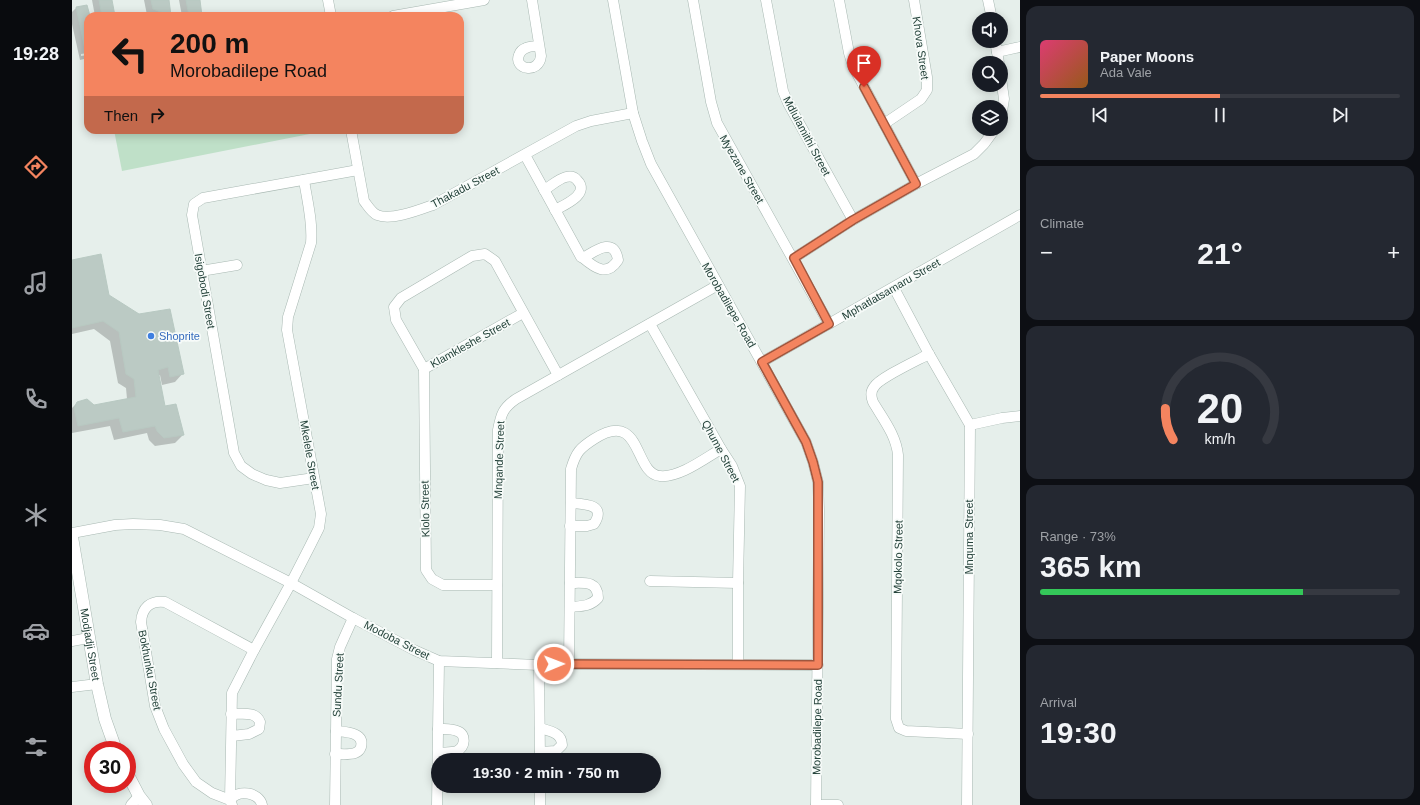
<!DOCTYPE html>
<html lang="en">
<head>
<meta charset="utf-8">
<style>
	body { margin:0; font-family:Helvetica,sans-serif; background:#242831; color:#f1f3f6; height:100vh; display:flex; flex-direction:column; font-size:15px; white-space:nowrap }
	* { box-sizing:border-box; margin:0 }
	p { font-size:13px; color:#9ea1a6 }
	.icon { flex:none; width:22px; height:22px; fill:none; stroke:currentColor; stroke-width:2; stroke-linecap:round; stroke-linejoin:round }
	.map { position:relative; flex:1; overflow:hidden }
	.sheet { display:flex; flex-direction:column; gap:6px; padding:6px; background:#0d0f14; width:400px }
	.sheet>* { flex:none }
	.top-card { position:absolute; left:12px; top:12px; width:380px; height:122px; border-radius:12px; box-shadow:0 2px 10px #0003; background:#f4845f; color:#111; overflow:hidden }
	.fabs { position:absolute; left:900px; top:12px; display:grid; gap:8px }
	.fabs a { display:grid; place-items:center; width:36px; height:36px; border-radius:50%; background:#171b24; box-shadow:0 2px 10px #0003; font-size:20px }
	.speed { position:absolute; left:12px; top:741px; display:flex; gap:8px; font-size:20px; font-weight:700; text-align:center }
	.speed>* { display:grid; place-content:center; width:52px; height:52px; border-radius:50%; background:#171b24; box-shadow:0 2px 10px #0003; line-height:1 }
	.speed .limit { border:6px solid #d22; background:#fff; color:#111 }
	.pin { position:absolute; display:grid; place-items:center; width:34px; height:34px; color:#fff; margin:-41px -17px; border-radius:50% 50% 50% 0; rotate:-45deg; box-shadow:0 0 4px #0007 }
	.pin .icon { rotate:45deg }
	.me { position:absolute; width:44px; margin:-22px; rotate:89deg; stroke-linejoin:round; filter:drop-shadow(0 0 3px #0008) }
	.turn { display:flex; align-items:center; gap:14px; height:84px; padding:0 20px; font-size:18px }
	.turn .icon { width:52px; height:52px; stroke-width:2.5 }
	.turn b { display:block; font-size:28px; line-height:34px }
	.then { display:flex; align-items:center; height:38px; padding:0 20px; background:#0003; gap:8px; font-size:15px }
	.big { font-size:30px; font-weight:800; line-height:1.1 }
	.sheet .card { flex:1; display:flex; flex-direction:column; justify-content:center; gap:6px; min-width:0; padding:0 14px; border-radius:12px; background:#242831 }
	.sheet .dial { align-items:center; gap:0 }
	.dial svg { height:104px; overflow:visible; fill:none; stroke:#363941; stroke-width:7; stroke-linecap:round; text-anchor:middle }
	.dial text { fill:#f1f3f6; stroke:none }
	.song { display:flex; align-items:center; gap:12px }
	.cover { width:48px; height:48px; border-radius:6px; background:linear-gradient(135deg,hsl(340 70% 55%),hsl(30 70% 35%)) }
	.played { height:4px; border-radius:2px; background:linear-gradient(90deg,#f4845f 50%,#363941 50%) }
	.keys { display:flex; justify-content:space-around; direction:ltr }
	.heat { display:flex; justify-content:space-between; align-items:center; font-size:22px; direction:ltr }
	.charge { height:6px; border-radius:3px; background:linear-gradient(90deg,#34c759 73%,#363941 0) }
	.trip { position:absolute; left:359px; top:753px; width:230px; height:40px; border-radius:20px; background:#171b24; box-shadow:0 2px 10px #0003; font-weight:800; line-height:40px; text-align:center }
	main { display:flex; flex:1; min-height:0 }
	.tab-bar { display:flex; flex-direction:column; width:72px; justify-content:space-around; align-items:center; background:#090b0e; color:#9ea1a6 }
	.tab-bar .icon { width:28px; height:28px }
	.tab-bar .current { color:#f4845f }
	.tab-bar b { font-size:18px; color:#f1f3f6 }
	.map>svg:first-child { display:block }
	.grass { fill:#bfe0c8 }
	.shadow { fill:#0003 }
	.building { fill:#bbcac4; stroke:#b8c9c2 }
	.lines { fill:none; stroke-linecap:round; stroke-linejoin:round }
	.minor-casing { stroke:#a8b8b2; stroke-width:11 }
	.tertiary-casing { stroke:#a8b8b2; stroke-width:13 }
	.minor { stroke:#fff; stroke-width:10 }
	.tertiary { stroke:#fff; stroke-width:12 }
	.route-casing { stroke:#9f563e; stroke-width:10 }
	.route { stroke:#f4845f; stroke-width:7 }
	.shop-dot { fill:#3f7fe0; stroke:#f7fbf9; stroke-width:1.5 }
	.labels { text-anchor:middle; stroke-width:3.5; stroke-linejoin:round; paint-order:stroke }
	.street-label { font-size:11px; fill:#24423a; stroke:#f7fbf9 }
	.shop-label { font-size:11px; fill:#366cbe; stroke:#f7fbf9; text-anchor:start }
</style>
</head>
<body>
<main>
<nav class="tab-bar">
<b>19:28</b>
<svg class="icon current" aria-label="directions" viewBox="0 0 24 24"><path d="M12 3l9 9-9 9-9-9zM9 14v-3h6M13 9l2 2-2 2"/></svg>
<svg class="icon" aria-label="music" viewBox="0 0 24 24"><path d="M9 18V5l10-2v13"/><circle cx="6" cy="18" r="3"/><circle cx="16" cy="16" r="3"/></svg>
<svg class="icon" aria-label="phone" viewBox="0 0 24 24"><path d="M5 4h4l2 5-3 2q2 4 5 5l2-3 5 2v4C11 20 4 13 5 4z"/></svg>
<svg class="icon" aria-label="climate" viewBox="0 0 24 24"><path d="M12 3v18M4 7l16 10M4 17L20 7"/></svg>
<svg class="icon" aria-label="car" viewBox="0 0 24 24"><path d="M5 17H2v-5l4-1 3-4h7l3 4 3 1v5h-3M9 17h6M6 11h13"/><circle cx="7" cy="17" r="2"/><circle cx="17" cy="17" r="2"/></svg>
<svg class="icon" aria-label="filters" viewBox="0 0 24 24"><path d="M4 7h16M4 17h16"/><circle cx="9" cy="7" r="2"/><circle cx="15" cy="17" r="2"/></svg>
</nav>
<div class="map">
<svg width="948" height="805" viewBox="0 0 948 805">
	<rect width="100%" height="100%" fill="#e6efeb"/>
	<polygon class="grass" points="42,130 258,130 50,171"/>
	<g class="shadow">
		<polygon points="20,0 39,0 42,16 23,16"/>
		<polygon points="72,0 96,0 98,16 78,16 75,15"/>
		<polygon points="107,0 127,0 129,16 110,16"/>
		<polygon points="15,6 17,16 16,53 9,54 9,56 16,55 16,58 8,60 0,24 0,12 4,8"/>
		<polygon points="0,261 36,295 111,373 103,382 90,385 88,375 86,376 92,407 111,435 103,443 83,446 77,440 75,433 42,440 38,426 0,433 0,408 6,402 22,406 55,399 54,388 46,383 38,341 22,329 0,334"/>
	</g>
	<g class="building">
		<polygon points="27,0 40,0 43,16 30,16"/>
		<polygon points="79,0 97,0 99,16 81,9"/>
		<polygon points="114,0 128,0 130,16 117,16"/>
		<polygon points="15,5 18,16 16,16 16,54 14,54 4,7"/>
		<polygon points="29,254 37,295 67,314 98,309 112,374 98,377 96,367 86,370 93,406 104,404 112,435 92,438 85,431 83,426 51,432 47,418 6,426 2,408 5,402 15,399 22,405 64,397 62,379 54,374 47,332 31,321 0,328 0,260"/>
	</g>
	<g class="lines">
		<defs>
			<g id="minor">
				<polyline points="256,0 259,16"/>
				<path d="M460,0L469,56C467,75 441,69 447,55C448,52 451,49 454,48C458,46 463,46 467,46"/>
				<polyline points="541,0 561,113 570,141 579,164 734,442 741,462 746,482 747,511 744,805"/>
				<polyline points="621,0 639,102 645,123 757,324"/>
				<polyline points="694,0 711,91 716,103 781,220"/>
				<polyline points="767,0 777,53 781,66 844,184"/>
				<polyline points="916,0 920,19"/>
				<polyline points="321,16 412,0"/>
				<polyline points="923,41 927,63"/>
				<polyline points="925,52 948,47"/>
				<polyline points="929,78 932,99 929,118"/>
				<polyline points="812,124 849,99 855,90 855,77 842,0"/>
				<path d="M279,130L292,201C296,206 299,212 305,215C319,221 347,210 361,205L504,126L519,121L561,113"/>
				<path d="M453,155L509,257L511,258C523,268 535,277 546,260C542,236 523,251 511,258"/>
				<path d="M472,190C479,186 486,179 494,177C498,176 502,176 505,180C519,194 492,205 483,210"/>
				<polyline points="722,258 781,220 844,184 902,154 912,144 923,129"/>
				<polyline points="129,271 165,265"/>
				<polyline points="822,288 857,354 898,425 895,805"/>
				<polyline points="578,324 649,449 660,466 668,486 666,583 666,664"/>
				<path d="M857,354C846,360 807,378 802,387C798,392 799,397 801,402C811,419 824,435 826,455L824,719L827,728L834,731L896,734"/>
				<polyline points="690,362 948,215"/>
				<polyline points="352,369 451,313"/>
				<polyline points="898,425 930,418 948,416"/>
				<polyline points="242,478 208,483 194,480 180,474 169,466 162,453 120,215 122,204 131,198 286,170"/>
				<path d="M498,526H515L522,524C535,504 512,504 499,503"/>
				<polyline points="0,533 43,525 61,524 88,525 112,529 219,583 281,618 342,650 367,661 467,665 497,664 746,665"/>
				<polyline points="578,581 666,583"/>
				<polyline points="425,585 371,585 360,579 354,570 352,369 324,320 322,307 329,298 400,256 413,254 423,261 486,375"/>
				<path d="M498,607C508,606 518,607 526,598C526,580 511,583 498,583"/>
				<polyline points="0,641 16,638"/>
				<path d="M425,663L426,430C429,414 431,408 444,399L646,285"/>
				<path d="M497,664L499,469C504,452 508,448 522,439C571,408 561,474 588,476C607,478 632,459 649,449"/>
				<polyline points="467,665 468,760"/>
				<polyline points="0,687 25,684"/>
				<path d="M159,714C170,714 184,711 188,722L187,729L177,734L160,736"/>
				<path d="M468,752L484,751L490,745C490,733 478,731 468,728"/>
				<path d="M366,753C372,752 379,753 385,751C393,747 395,734 385,731C379,728 372,729 366,729"/>
				<path d="M263,754C269,754 277,755 283,753C286,752 288,750 289,747C293,732 273,732 264,731"/>
				<path d="M158,800L140,793L124,782L111,764L92,729L83,706L69,622C70,608 78,600 93,602L182,650"/>
				<path d="M158,800C166,789 187,792 190,805"/>
				<polyline points="59,805 67,796"/>
				<path d="M160,805L158,800L160,693L182,650L219,583L238,546L247,528L249,514L215,330L216,317L239,243C241,222 235,200 232,180"/>
				<polyline points="263,805 265,659 268,647 281,618"/>
				<polyline points="365,805 367,661"/>
				<polyline points="468,805 468,786"/>
				<polyline points="744,805 766,805"/>
			</g>
			<g id="tertiary">
				<path id="s1" d="M0,537L25,684L33,719L44,750"/>
				<polyline points="55,773 67,796 74,805"/>
			</g>
		</defs>
		<use href="#minor" class="minor-casing"/>
		<use href="#tertiary" class="tertiary-casing"/>
		<use href="#minor" class="minor"/>
		<use href="#tertiary" class="tertiary"/>
	</g>
	<g class="lines">
		<defs>
			<polyline id="route" points="482,664 746,665 746,482 741,462 734,442 690,362 757,324 722,258 781,220 844,184 792,87"/>
		</defs>
		<use href="#route" class="route-casing"/>
		<use href="#route" class="route"/>
	</g>
	<circle class="shop-dot" cx="79" cy="336" r="4"/>
	<g class="labels">
		<g class="street-label">
			<text transform="translate(849 48) rotate(82)" y="4">Khova Street</text>
			<text transform="translate(735 136) rotate(62)" y="4">Mdlulamithi Street</text>
			<text transform="translate(670 169) rotate(60)" y="4">Myezane Street</text>
			<text transform="translate(393 187) rotate(-28)" y="4">Thakadu Street</text>
			<text transform="translate(819 289) rotate(-30)" y="4">Mphatlatsamaru Street</text>
			<text transform="translate(133 291) rotate(80)" y="4">Isigobodi Street</text>
			<text transform="translate(657 305) rotate(60)" y="4">Morobadilepe Road</text>
			<text transform="translate(398 343) rotate(-29)" y="4">Klamkleshe Street</text>
			<text transform="translate(649 451) rotate(62)" y="4">Qhume Street</text>
			<text transform="translate(238 455) rotate(80)" y="4">Mkelele Street</text>
			<text transform="translate(427 460) rotate(-88)" y="4">Mnqande Street</text>
			<text transform="translate(353 509) rotate(-91)" y="4">Klolo Street</text>
			<text transform="translate(897 537) rotate(-90)" y="4">Mnquma Street</text>
			<text transform="translate(826 557) rotate(-89)" y="4">Mqokolo Street</text>
			<text transform="translate(325 640) rotate(27)" y="4">Modoba Street</text>
			<text dy="4" stroke="none"><textPath href="#s1" startOffset="109">Modjadji Street</textPath></text>
			<text transform="translate(78 670) rotate(79)" y="4">Bokhunku Street</text>
			<text transform="translate(266 685) rotate(-87)" y="4">Sundu Street</text>
			<text transform="translate(745 727) rotate(-89)" y="4">Morobadilepe Road</text>
		</g>
		<g class="shop-label">
			<text x="87" y="340">Shoprite</text>
		</g>
	</g>
</svg>
<div class="fabs">
<a><svg class="icon" aria-label="sound" viewBox="0 0 24 24"><path d="M4 9h4l5-4v14l-5-4H4zM17 9q2 3 0 6"/></svg></a>
<a><svg class="icon" aria-label="search" viewBox="0 0 24 24"><circle cx="10" cy="10" r="6"/><path d="M15 15l6 6"/></svg></a>
<a><svg class="icon" aria-label="layers" viewBox="0 0 24 24"><path d="M12 4l9 5-9 5-9-5zM3 14l9 5 9-5"/></svg></a>
</div>
<div class="speed"><div class="limit">30</div></div>
<div class="pin" style="left:792px;top:87px;background:#d93025"><svg class="icon" aria-label="arrive" viewBox="0 0 24 24"><path d="M6 21V4h12l-3 4 3 4H6"/></svg></div>
<svg class="me" style="left:482px;top:664px" viewBox="-20 -20 40 40"><circle r="17" fill="#f4845f" stroke="#fff" stroke-width="3"/><path d="M0-11L8 9 0 5-8 9z" fill="#fff"/></svg>
<div class="trip">19:30 · 2 min · 750 m</div>
<div class="top-card">
<div class="turn"><svg class="icon" aria-label="left" viewBox="0 0 24 24"><path d="M17 20v-9H6M10 6l-5 5 5 5"/></svg><div><b>200 m</b>Morobadilepe Road</div></div>
<div class="then">Then<svg class="icon" aria-label="right" viewBox="0 0 24 24"><path d="M7 20v-9h11M14 6l5 5-5 5"/></svg></div>
</div>
</div>
<section class="sheet">
<div class="card">
<div class="song"><i class="cover"></i><div><b>Paper Moons</b><p>Ada Vale</p></div></div>
<div class="played"></div>
<div class="keys"><svg class="icon" aria-label="previous" viewBox="0 0 24 24"><path d="M18 5L8 12l10 7zM5 5v14"/></svg><svg class="icon" aria-label="pause" viewBox="0 0 24 24"><path d="M8 5v14M16 5v14"/></svg><svg class="icon" aria-label="next" viewBox="0 0 24 24"><path d="M6 5l10 7-10 7zM19 5v14"/></svg></div>
</div>
<div class="card"><p>Climate</p>
<div class="heat"><a>−</a><b class="big">21°</b><a>+</a></div>
</div>
<div class="card dial"><svg viewBox="0 0 100 80">
<path d="M14 69A42 42 0 1 1 86 69"/>
<path d="M14 69A42 42 0 0 1 8 45" stroke="#f4845f"/>
<text x="50" y="56" font-size="32" font-weight="700">20</text>
<text x="50" y="72" font-size="11">km/h</text>
</svg></div>
<div class="card"><p>Range · 73%</p><b class="big">365 km</b><div class="charge"></div></div>
<div class="card"><p>Arrival</p><b class="big">19:30</b></div>
</section>
</main>
</body>
</html>
